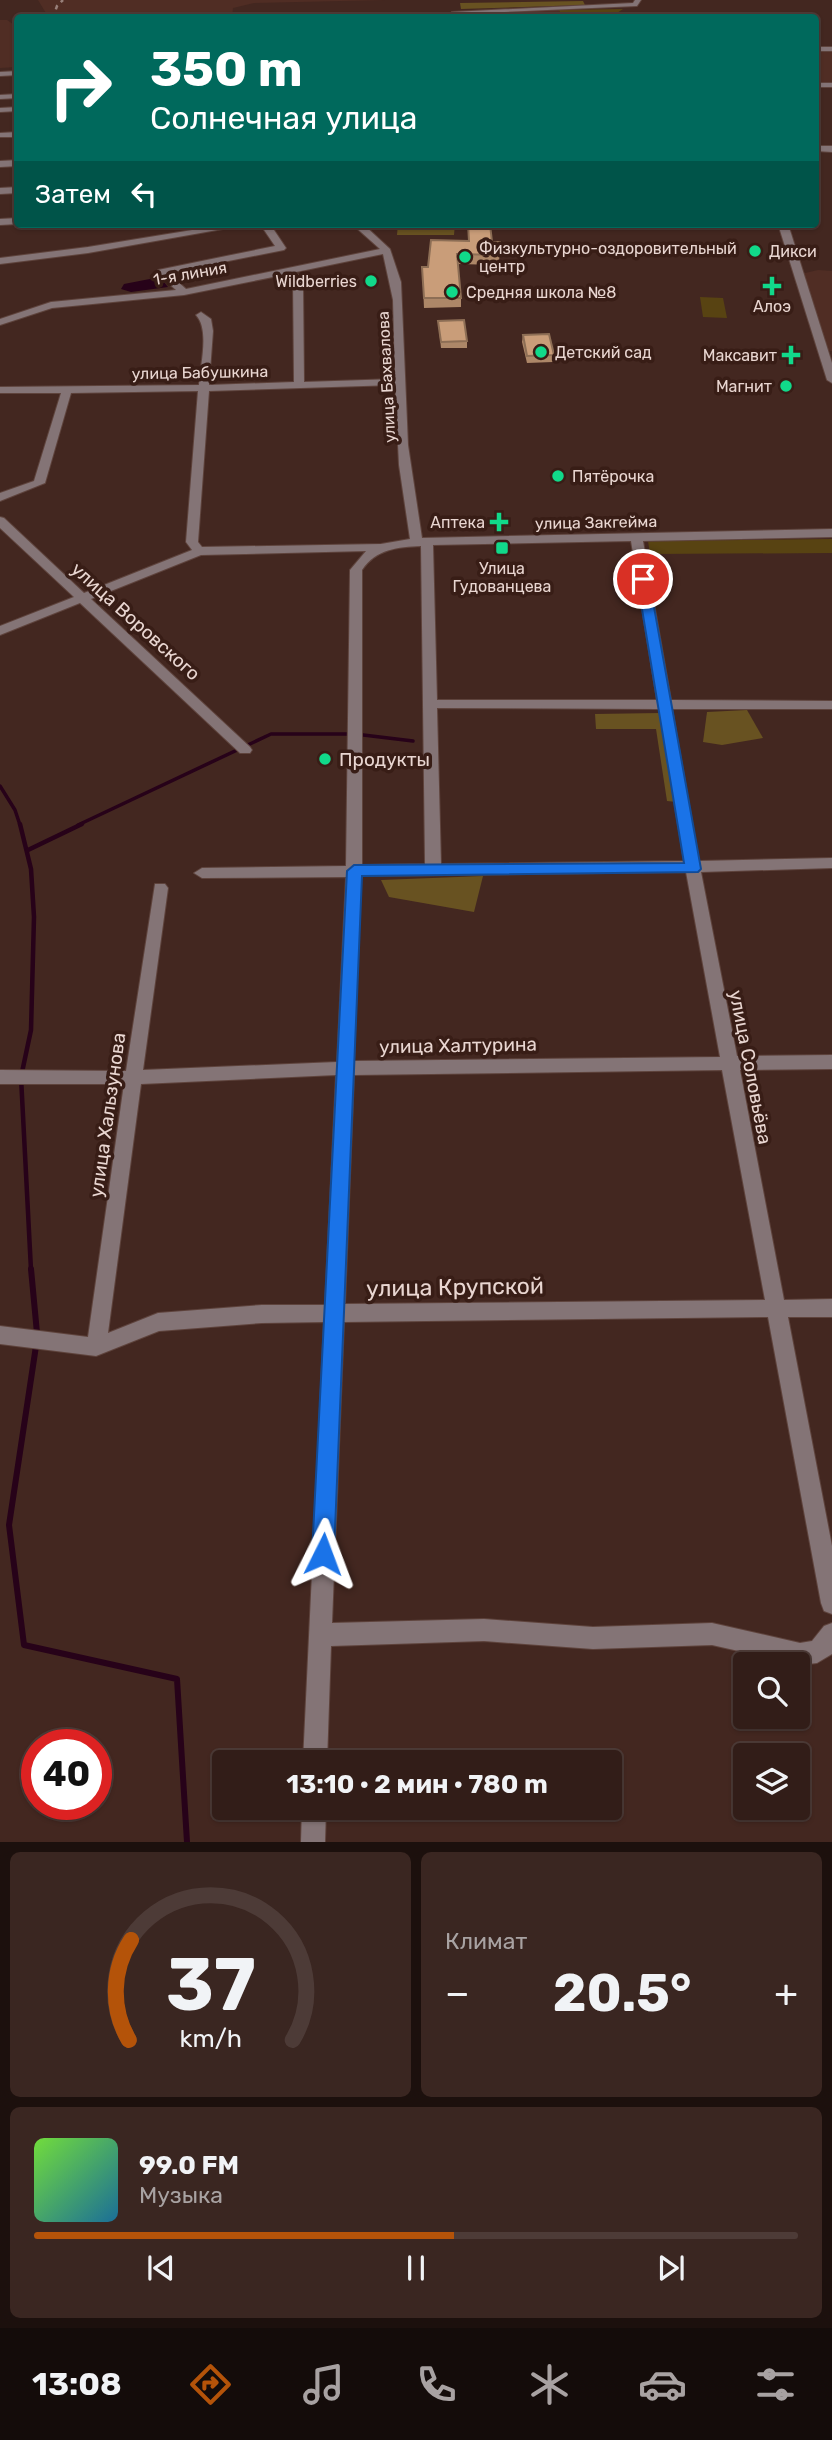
<!DOCTYPE html>
<html lang="ru">
<head>
<meta charset="utf-8">
<style>
	body { margin:0; font-family:Rubik,sans-serif; background:#3a2621; color:#f1f3f6; height:100vh; display:flex; flex-direction:column; font-size:26px; white-space:nowrap }
	* { box-sizing:border-box; margin:0 }
	p { font-size:23px; color:#a8a2a2 }
	.icon { flex:none; width:38px; height:38px; fill:none; stroke:currentColor; stroke-width:2; stroke-linecap:round; stroke-linejoin:round }
	.map { position:relative; height:1842px; overflow:hidden }
	.side { display:flex; flex-direction:column; gap:10px; padding:10px; background:#1c100d; flex:1 }
	.side>* { flex:none }
	.hud { position:absolute; left:14px; top:14px; width:805px; height:214px; border-radius:7px; box-shadow:0 2px 5px #0004,0 0 0 2px #4d3b37; background:#00695c; color:#fff; overflow:hidden }
	.buttons { position:absolute; left:733px; top:1652px; display:grid; gap:14px }
	.buttons a { display:grid; place-items:center; width:77px; height:77px; border-radius:7px; background:#321d18; box-shadow:0 2px 5px #0004,0 0 0 2px #4d3b37; font-size:35px }
	.speed { position:absolute; left:21px; top:1729px; display:flex; gap:14px; font-size:35px; font-weight:700; text-align:center }
	.speed>* { display:grid; place-content:center; width:91px; height:91px; border-radius:50%; background:#321d18; box-shadow:0 2px 5px #0004,0 0 0 2px #4d3b37; line-height:1 }
	.speed .limit { border:10px solid #d22; background:#fff; color:#111 }
	.pin { position:absolute; display:grid; place-items:center; width:60px; height:60px; color:#fff; margin:-30px; border:4px solid #fff; border-radius:50%; box-shadow:0 2px 7px #0007 }
	.me { position:absolute; width:77px; margin:-38px; rotate:3deg; stroke-linejoin:round; filter:drop-shadow(0 0 5px #0008) }
	.turn { display:flex; align-items:center; gap:24px; height:147px; padding:0 21px; font-size:32px }
	.turn .icon { width:91px; height:91px; stroke-width:2.5 }
	.turn b { display:block; font-size:49px; line-height:60px }
	.then { display:flex; align-items:center; height:66px; padding:0 21px; background:#0003; gap:14px; font-size:26px }
	.big { font-size:52px; font-weight:700; line-height:1.1 }
	.side .tile { flex:1; display:flex; flex-direction:column; justify-content:center; gap:10px; min-width:0; padding:0 24px; border-radius:10px; background:#3a2621 }
	.side .dial { align-items:center; gap:0 }
	.dial svg { height:182px; overflow:visible; fill:none; stroke:#4d3b37; stroke-width:7; stroke-linecap:round; text-anchor:middle }
	.dial text { fill:#f1f3f6; stroke:none }
	.song { display:flex; align-items:center; gap:21px }
	.cover { width:84px; height:84px; border-radius:10px; background:linear-gradient(135deg,hsl(100 70% 55%),hsl(200 70% 35%)) }
	.played { height:7px; border-radius:4px; background:linear-gradient(90deg,#b45309 55%,#4d3b37 55%) }
	.keys { display:flex; justify-content:space-around; direction:ltr }
	.heat { display:flex; justify-content:space-between; align-items:center; font-size:38px; direction:ltr }
	.side .tiles { flex:1; display:grid; gap:10px; grid-template-columns:1fr 1fr }
	.tile:last-child { grid-column:span 2 }
	.trip { position:absolute; left:212px; top:1750px; width:410px; height:70px; border-radius:7px; background:#321d18; box-shadow:0 2px 5px #0004,0 0 0 2px #4d3b37; font-weight:700; line-height:70px; text-align:center }
	.tabs { display:flex; height:112px; justify-content:space-around; align-items:center; background:#140c0a; color:#a8a2a2 }
	.tabs .icon { width:49px; height:49px }
	.tabs .current { color:#b45309 }
	.tabs b { font-size:32px; color:#f1f3f6 }
	.map>svg:first-child { display:block }
	.built { fill:#502d24 }
	.green { fill:#584312 }
	.forest { fill:#685221 }
	.water { fill:#270219 }
	.lines { fill:none; stroke-linecap:round; stroke-linejoin:round }
	.stream-far2 { stroke:#270219; stroke-width:3.5 }
	.stream-far1 { stroke:#270219; stroke-width:4.5 }
	.stream { stroke:#270219; stroke-width:6 }
	.minor-casing { stroke:#5e433c; stroke-width:2 }
	.minor { fill:#847476; fill-rule:evenodd }
	.rail { stroke:#98807a; stroke-width:2.5; stroke-dasharray:4.5 4.5; stroke-linecap:butt }
	.wall { fill:#ad8768 }
	.building { fill:#c99d79; stroke:#8d6e55; stroke-width:2 }
	.route { fill:#1a73e8; stroke:#114b97; stroke-width:2 }
	.poi-dot { fill:#11d98a; stroke:#381d16; stroke-width:2.5 }
	.labels { text-anchor:middle; stroke-width:7; stroke-linejoin:round; paint-order:stroke }
	.far-poi-label { font-size:16px; fill:#e9d6d1; stroke:#381d16; text-anchor:start }
	.far-street-label { font-size:16px; fill:#e9d6d1; stroke:#381d16 }
	.street-label { font-size:19px; fill:#e9d6d1; stroke:#381d16 }
	.poi-label { font-size:19px; fill:#e9d6d1; stroke:#381d16; text-anchor:start }
	.near-street-label { font-size:23px; fill:#e9d6d1; stroke:#381d16 }
</style>
</head>
<body>
<div class="map">
<svg width="832" height="1842" viewBox="0 0 832 1842">
	<rect width="100%" height="100%" fill="#432720"/>
	<g class="built">
		<polygon points="38,0 386,0 254,3 233,8 232,17 49,18"/>
		<polygon points="559,10 562,17 464,18 463,14"/>
		<polygon points="0,20 7,20 17,27 17,67 0,68"/>
		<rect x="816" y="51" width="16" height="32"/>
		<polygon points="818,270 832,271 832,351 825,351 801,274"/>
	</g>
	<g class="green">
		<polygon points="623,9 611,17 562,17 559,10"/>
		<polygon points="700,297 723,298 727,318 703,317"/>
		<polygon points="832,539 832,553 650,554 648,541"/>
	</g>
	<g class="forest">
		<polygon points="583,1 585,5 461,9 460,3"/>
		<polygon points="398,224 455,224 454,235 397,235"/>
		<polygon points="747,710 763,738 722,745 703,742 707,712"/>
		<polygon points="660,713 677,802 667,801 656,729 596,729 595,714"/>
		<polygon points="483,876 474,912 389,897 381,880"/>
	</g>
	<polygon class="water" points="160,277 168,287 131,292 121,289 124,284"/>
	<g class="lines">
		<g class="stream-far2">
			<polyline points="0,786 15,810 20,825"/>
			<polyline points="78,825 271,734 355,734 413,741"/>
		</g>
		<g class="stream-far1">
			<polyline points="20,824 31,869 34,917 31,1030 21,1077 31,1270"/>
			<polyline points="28,850 82,824"/>
		</g>
		<g class="stream">
			<polyline points="31,1269 37,1333"/>
			<polyline points="36,1346 9,1525 24,1645 177,1679 187,1842"/>
		</g>
		<defs>
			<g id="minor">
				<polygon points="635,0 641,0 637,6 460,14 461,18 454,18 452,12 633,3"/>
				<rect x="816" y="47" width="16" height="4"/>
				<polygon points="18,71 18,75 0,76 0,72"/>
				<rect x="816" y="83" width="16" height="4"/>
				<polygon points="18,94 18,98 0,99 0,95"/>
				<polygon points="18,107 18,111 0,112 0,108"/>
				<polygon points="18,132 18,137 0,137 0,133"/>
				<polygon points="816,146 832,146 832,152 816,151"/>
				<polygon points="18,160 18,166 0,167 0,161"/>
				<polygon points="18,187 18,193 0,194 0,188"/>
				<polygon points="18,218 18,224 0,225 0,219"/>
				<polygon points="229,224 251,224 88,253 0,264 0,258 88,247"/>
				<path d="M260,224H270L286,248L284,250L168,273L186,289L380,249L352,224H363L390,249L401,282L408,445L422,538L832,529V537L643,541L671,700L832,701V709H672L699,861L832,858V868L701,872L737,1056L832,1055V1069L740,1070L784,1300L832,1299V1317H788L832,1546V1614L824,1611L821,1603L768,1317L344,1322L332,1623L484,1619L593,1627L712,1623L800,1643L812,1641L824,1626L832,1623V1654L817,1663L800,1665L712,1645L593,1649L484,1641L331,1646L327,1762H303L324,1322L262,1323L159,1331L96,1356L0,1344V1326L88,1337L124,1084H0V1070L126,1071L155,884H165L168,888L143,1070L337,1062L346,877L202,878L194,873L202,868L346,866L350,570L366,551L201,555L91,599L250,747L252,750L250,753H240L80,603L0,635V626L74,597L0,528V517L4,518L84,593L192,550L186,542L198,391L71,393L45,483L0,501V493L34,481L61,393H0V387L199,385C200,366 210,330 196,315L201,312L211,319L213,331L209,385L294,382L293,281L288,274L184,295L52,308L0,325V319L51,302L176,290L158,274V270L275,246ZM383,254L393,300L395,379L304,382L303,281L296,272ZM395,385L399,465L410,539L381,544L202,547L198,542L209,391ZM631,541L657,700H437L433,545ZM421,546L425,864L362,865V570C376,549 398,547 421,546ZM437,708L659,709L684,861L441,864ZM686,872L720,1057L354,1061L361,876ZM722,1070L765,1300L345,1304L354,1075ZM336,1075L325,1305H262L158,1313L108,1333L141,1084Z"/>
				<polygon points="778,224 788,224 832,363 832,383 827,380"/>
				<polygon points="302,1808 326,1808 325,1842 301,1842"/>
			</g>
		</defs>
		<use href="#minor" class="minor-casing"/>
		<use href="#minor" class="minor"/>
		<polyline class="rail" points="53,18 57,6 63,0"/>
	</g>
	<g class="wall">
		<polygon points="468,224 490,224 492,242 500,242 499,265 458,264 461,298 461,307 424,308 422,267 428,267 469,241"/>
		<polygon points="438,321 467,341 467,348 441,348"/>
		<polygon points="523,335 554,355 553,362 527,363 522,342"/>
	</g>
	<g class="building">
		<polygon points="468,224 490,224 492,242 500,242 499,255 457,254 461,298 424,298 422,267 428,267 431,240 469,241"/>
		<polygon points="464,320 467,341 441,342 438,321"/>
		<polygon points="549,334 554,355 527,356 523,335"/>
	</g>
	<polygon class="route" points="643,575 649,579 701,869 698,872 362,876 334,1554 331,1562 323,1565 315,1562 312,1554 347,871 354,865 684,863 637,579"/>
	<g class="poi-dot">
		<circle cx="755" cy="251" r="7"/>
		<circle cx="465" cy="257" r="7"/>
		<circle cx="371" cy="281" r="7"/>
		<path d="M768.5 275.5h7v7h7v7h-7v7h-7v-7h-7v-7h7z"/>
		<circle cx="452" cy="292" r="7"/>
		<circle cx="541" cy="352" r="7"/>
		<path d="M787.5 344.5h7v7h7v7h-7v7h-7v-7h-7v-7h7z"/>
		<circle cx="786" cy="386" r="7"/>
		<circle cx="558" cy="476" r="7"/>
		<path d="M495.5 511.5h7v7h7v7h-7v7h-7v-7h-7v-7h7z"/>
		<rect x="495" y="541" width="14" height="14" rx="3.5"/>
		<circle cx="325" cy="759" r="7"/>
	</g>
	<g class="labels">
		<g class="far-poi-label">
			<text x="479" y="254">Физкультурно-оздоровительный<tspan x="479" dy="18">центр</tspan></text>
			<text x="769" y="257">Дикси</text>
			<text x="357" y="287" text-anchor="end">Wildberries</text>
			<text x="466" y="298">Средняя школа №8</text>
			<text x="772" y="312" text-anchor="middle">Алоэ</text>
			<text x="555" y="358">Детский сад</text>
			<text x="777" y="361" text-anchor="end">Максавит</text>
			<text x="772" y="392" text-anchor="end">Магнит</text>
			<text x="572" y="482">Пятёрочка</text>
			<text x="485" y="528" text-anchor="end">Аптека</text>
			<text x="502" y="574" text-anchor="middle">Улица<tspan x="502" dy="18">Гудованцева</tspan></text>
		</g>
		<g class="far-street-label">
			<text transform="translate(190 273) rotate(-10)" y="6">1-я линия</text>
			<text transform="translate(200 372) rotate(-1)" y="6">улица Бабушкина</text>
			<text transform="translate(386 377) rotate(-93)" y="6">улица Бахвалова</text>
			<text transform="translate(596 522) rotate(-1)" y="6">улица Закгейма</text>
		</g>
		<g class="street-label">
			<text transform="translate(136 621) rotate(42)" y="7">улица Воровского</text>
			<text transform="translate(458 1045) rotate(-1)" y="7">улица Халтурина</text>
			<text transform="translate(751 1067) rotate(79)" y="7">улица Соловьёва</text>
			<text transform="translate(107 1115) rotate(-82)" y="7">улица Хальзунова</text>
		</g>
		<g class="poi-label">
			<text x="339" y="766">Продукты</text>
		</g>
		<g class="near-street-label">
			<text transform="translate(455 1287) rotate(-1)" y="8">улица Крупской</text>
		</g>
	</g>
</svg>
<div class="buttons">
<a><svg class="icon" aria-label="search" viewBox="0 0 24 24"><circle cx="10" cy="10" r="6"/><path d="M15 15l6 6"/></svg></a>
<a><svg class="icon" aria-label="layers" viewBox="0 0 24 24"><path d="M12 4l9 5-9 5-9-5zM3 14l9 5 9-5"/></svg></a>
</div>
<div class="speed"><div class="limit">40</div></div>
<div class="pin" style="left:643px;top:579px;background:#d93025"><svg class="icon" aria-label="arrive" viewBox="0 0 24 24"><path d="M6 21V4h12l-3 4 3 4H6"/></svg></div>
<svg class="me" style="left:323px;top:1554px" viewBox="-20 -20 40 40"><path d="M0-17L14 15 0 8-14 15z" fill="#1a73e8" stroke="#fff" stroke-width="4"/></svg>
<div class="trip">13:10 · 2 мин · 780 m</div>
<div class="hud">
<div class="turn"><svg class="icon" aria-label="right" viewBox="0 0 24 24"><path d="M7 20v-9h11M14 6l5 5-5 5"/></svg><div><b>350 m</b>Солнечная улица</div></div>
<div class="then">Затем<svg class="icon" aria-label="left" viewBox="0 0 24 24"><path d="M17 20v-9H6M10 6l-5 5 5 5"/></svg></div>
</div>
</div>
<section class="side">
<div class="tiles">
<div class="tile dial"><svg viewBox="0 0 100 80">
<path d="M14 69A42 42 0 1 1 86 69"/>
<path d="M14 69A42 42 0 0 1 15 25" stroke="#b45309"/>
<text x="50" y="56" font-size="32" font-weight="700">37</text>
<text x="50" y="72" font-size="11">km/h</text>
</svg></div>
<div class="tile"><p>Климат</p>
<div class="heat"><a>−</a><b class="big">20.5°</b><a>+</a></div>
</div>
<div class="tile">
<div class="song"><i class="cover"></i><div><b>99.0 FM</b><p>Музыка</p></div></div>
<div class="played"></div>
<div class="keys"><svg class="icon" aria-label="previous" viewBox="0 0 24 24"><path d="M18 5L8 12l10 7zM5 5v14"/></svg><svg class="icon" aria-label="pause" viewBox="0 0 24 24"><path d="M8 5v14M16 5v14"/></svg><svg class="icon" aria-label="next" viewBox="0 0 24 24"><path d="M6 5l10 7-10 7zM19 5v14"/></svg></div>
</div>
</div>
</section>
<nav class="tabs">
<b>13:08</b>
<svg class="icon current" aria-label="directions" viewBox="0 0 24 24"><path d="M12 3l9 9-9 9-9-9zM9 14v-3h6M13 9l2 2-2 2"/></svg>
<svg class="icon" aria-label="music" viewBox="0 0 24 24"><path d="M9 18V5l10-2v13"/><circle cx="6" cy="18" r="3"/><circle cx="16" cy="16" r="3"/></svg>
<svg class="icon" aria-label="phone" viewBox="0 0 24 24"><path d="M5 4h4l2 5-3 2q2 4 5 5l2-3 5 2v4C11 20 4 13 5 4z"/></svg>
<svg class="icon" aria-label="climate" viewBox="0 0 24 24"><path d="M12 3v18M4 7l16 10M4 17L20 7"/></svg>
<svg class="icon" aria-label="car" viewBox="0 0 24 24"><path d="M5 17H2v-5l4-1 3-4h7l3 4 3 1v5h-3M9 17h6M6 11h13"/><circle cx="7" cy="17" r="2"/><circle cx="17" cy="17" r="2"/></svg>
<svg class="icon" aria-label="filters" viewBox="0 0 24 24"><path d="M4 7h16M4 17h16"/><circle cx="9" cy="7" r="2"/><circle cx="15" cy="17" r="2"/></svg>
</nav>
</body>
</html>
